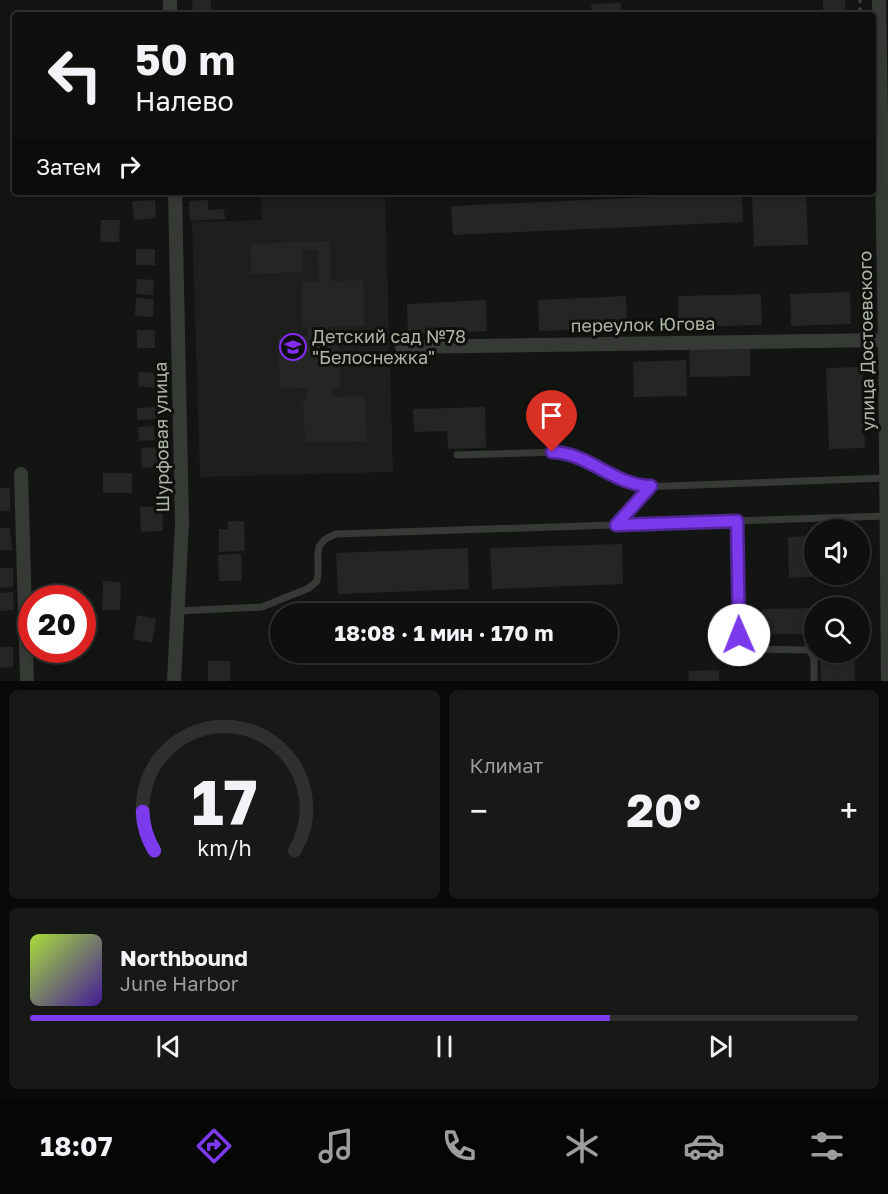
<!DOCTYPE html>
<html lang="ru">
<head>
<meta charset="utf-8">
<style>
	body { margin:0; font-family:"Golos Text",sans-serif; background:#171917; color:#f1f3f6; height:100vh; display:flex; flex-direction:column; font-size:22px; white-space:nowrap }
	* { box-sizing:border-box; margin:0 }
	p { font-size:20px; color:#9b9d9e }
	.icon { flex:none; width:33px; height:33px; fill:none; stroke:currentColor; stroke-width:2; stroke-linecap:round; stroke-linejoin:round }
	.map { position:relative; height:681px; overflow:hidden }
	.panel { display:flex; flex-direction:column; gap:9px; padding:9px; background:#080908; flex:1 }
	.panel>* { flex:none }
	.hud { position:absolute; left:12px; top:12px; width:864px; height:183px; border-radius:6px; box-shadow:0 3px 9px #0003,0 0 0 2px #2e302e; background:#0e100e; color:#f1f3f6; overflow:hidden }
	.fabs { position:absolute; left:804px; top:519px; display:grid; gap:12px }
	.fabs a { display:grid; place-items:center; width:66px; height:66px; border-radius:50%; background:#0e100e; box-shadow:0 3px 9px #0003,0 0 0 2px #2e302e; font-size:30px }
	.speed { position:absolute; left:18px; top:585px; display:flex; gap:12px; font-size:30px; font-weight:700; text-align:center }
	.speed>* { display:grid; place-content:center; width:78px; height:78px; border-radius:50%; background:#0e100e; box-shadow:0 3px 9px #0003,0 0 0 2px #2e302e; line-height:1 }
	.speed .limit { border:9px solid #d22; background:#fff; color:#111 }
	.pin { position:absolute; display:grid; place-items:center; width:51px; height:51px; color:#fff; margin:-62px -26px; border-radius:50% 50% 50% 0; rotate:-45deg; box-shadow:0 0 6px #0007 }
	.pin .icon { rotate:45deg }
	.me { position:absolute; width:66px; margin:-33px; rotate:359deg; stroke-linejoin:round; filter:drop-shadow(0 0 4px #0008) }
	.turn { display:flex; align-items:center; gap:21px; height:126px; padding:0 24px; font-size:27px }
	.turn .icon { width:78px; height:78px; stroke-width:2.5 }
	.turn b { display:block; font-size:42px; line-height:51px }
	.then { display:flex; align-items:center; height:57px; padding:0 24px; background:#0003; gap:12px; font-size:22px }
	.big { font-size:45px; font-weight:700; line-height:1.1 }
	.panel .tile { flex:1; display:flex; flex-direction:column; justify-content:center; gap:9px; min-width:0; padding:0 21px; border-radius:9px; background:#171917 }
	.panel .dial { align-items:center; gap:0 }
	.dial svg { height:156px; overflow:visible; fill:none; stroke:#2e302e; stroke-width:7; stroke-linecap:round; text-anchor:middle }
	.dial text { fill:#f1f3f6; stroke:none }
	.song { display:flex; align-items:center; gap:18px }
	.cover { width:72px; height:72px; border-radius:9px; background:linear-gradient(135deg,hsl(80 70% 55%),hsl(260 70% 35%)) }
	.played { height:6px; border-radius:3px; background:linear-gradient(90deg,#7c3aed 70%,#2e302e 70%) }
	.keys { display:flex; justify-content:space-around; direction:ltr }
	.heat { display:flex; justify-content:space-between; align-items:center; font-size:33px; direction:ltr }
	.panel .tiles { flex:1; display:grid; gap:9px; grid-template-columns:1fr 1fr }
	.tile:last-child { grid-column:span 2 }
	.trip { position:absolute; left:270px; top:603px; width:348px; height:60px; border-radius:30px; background:#0e100e; box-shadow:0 3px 9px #0003,0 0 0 2px #2e302e; font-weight:700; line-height:60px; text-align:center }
	.menu { display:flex; height:96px; justify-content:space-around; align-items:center; background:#060606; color:#9b9d9e }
	.menu .icon { width:42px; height:42px }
	.menu .selected { color:#7c3aed }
	.menu b { font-size:27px; color:#f1f3f6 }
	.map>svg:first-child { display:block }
	.built { fill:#1d1f1c }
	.building { fill:#242623 }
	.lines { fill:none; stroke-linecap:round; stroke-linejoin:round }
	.path { stroke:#3d413a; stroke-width:3; stroke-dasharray:3 4.5; stroke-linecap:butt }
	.lane { stroke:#363a34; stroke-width:7 }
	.street { stroke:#363a34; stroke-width:14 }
	.route-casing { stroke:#51269a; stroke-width:15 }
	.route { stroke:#7c3aed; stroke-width:10 }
	.labels { text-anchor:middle; stroke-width:6; stroke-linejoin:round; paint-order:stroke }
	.street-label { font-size:18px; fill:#adb5a4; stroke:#0e100e }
	.poi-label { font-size:18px; fill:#adb5a4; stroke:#0e100e; text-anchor:start }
</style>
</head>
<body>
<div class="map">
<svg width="888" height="681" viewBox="0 0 888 681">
	<rect width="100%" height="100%" fill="#131513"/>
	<polygon class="built" points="261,192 385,192 393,472 200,477 192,222 262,220"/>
	<g class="building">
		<polygon points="192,0 211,0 211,15 193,15"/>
		<rect x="823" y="0" width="22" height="15"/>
		<polygon points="621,3 621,15 592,15 591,4"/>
		<polygon points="806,192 808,245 754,246 752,194"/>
		<polygon points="742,193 743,222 453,235 451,206"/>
		<polygon points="155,200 156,218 134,220 132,201"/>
		<polygon points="208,200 208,210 224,209 225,219 190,221 189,201"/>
		<polygon points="101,220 120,220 119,242 100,242"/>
		<polygon points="330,241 331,281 363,280 365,326 327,327 327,340 339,340 340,388 332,388 332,397 365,396 367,441 305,443 303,399 307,399 307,388 280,389 278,337 308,336 307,327 302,327 301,282 319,282 317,250 302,251 303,272 251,274 250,244"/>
		<rect x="136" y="249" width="19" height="16"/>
		<polygon points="137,279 154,280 153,295 136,294"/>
		<polygon points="850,292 851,324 791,326 790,294"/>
		<polygon points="761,294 762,325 679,327 678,296"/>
		<polygon points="626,296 627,328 539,331 538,300"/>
		<polygon points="136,298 154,299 153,317 135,316"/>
		<polygon points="486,300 487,331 408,335 407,304"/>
		<rect x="137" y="330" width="18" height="18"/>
		<polygon points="750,346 750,376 690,377 689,347"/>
		<polygon points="686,360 687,396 634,397 633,362"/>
		<polygon points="862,367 865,448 829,449 826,368"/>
		<polygon points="139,372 157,373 156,388 138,386"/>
		<polygon points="156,407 157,419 137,420 137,408"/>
		<polygon points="485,407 486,448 448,449 447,431 414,432 413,409"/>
		<polygon points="154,426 155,440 139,441 138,427"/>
		<polygon points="160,447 161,467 142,468 141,448"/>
		<rect x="103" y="473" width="29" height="20"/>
		<rect x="0" y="488" width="10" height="23"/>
		<polygon points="162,506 163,531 141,532 140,507"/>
		<polygon points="228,521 244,521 245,551 219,552 219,529 228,529"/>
		<polygon points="0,528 10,528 12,550 0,550"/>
		<polygon points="814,536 814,574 824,576 789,578 788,537"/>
		<polygon points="622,544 623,584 492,589 490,548"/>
		<polygon points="468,548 469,589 338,594 336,553"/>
		<polygon points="241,554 242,581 219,581 218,555"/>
		<polygon points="0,568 13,568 13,587 0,588"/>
		<polygon points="103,581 121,582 120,610 102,610"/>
		<polygon points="13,592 14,610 0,611 0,593"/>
		<polygon points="814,608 814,634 762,634 762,609"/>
		<polygon points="137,615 156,619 152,643 133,639"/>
		<polygon points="0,647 13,647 13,667 0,668"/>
		<polygon points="820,652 854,652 855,681 821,681"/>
		<rect x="208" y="661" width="22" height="20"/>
		<polygon points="719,670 719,681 689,681 688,671"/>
	</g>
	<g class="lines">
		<polyline class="path" points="860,0 860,15"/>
		<g class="lane">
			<polyline points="457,455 560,452 641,487 886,478"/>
			<polyline points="737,521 739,642 747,649 809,650 814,658 814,681"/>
			<polyline points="616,525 651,486"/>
			<path d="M177,611L262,607L309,588L317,581C322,559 308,544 336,534L887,516"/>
		</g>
		<g class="street">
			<polyline points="170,0 170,15"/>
			<polyline points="879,0 885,340 888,681"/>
			<polyline points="402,347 885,340"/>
			<polyline points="21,474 27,681"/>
			<polyline points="174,681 182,523 175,192"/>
		</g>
	</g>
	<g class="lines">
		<defs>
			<path id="route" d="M552,452C587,452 615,486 651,486L616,525L737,521L739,635"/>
		</defs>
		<use href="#route" class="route-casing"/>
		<use href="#route" class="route"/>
	</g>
	<defs>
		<symbol id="school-ring" viewBox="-11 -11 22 22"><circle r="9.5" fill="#0e100e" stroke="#852cf4" stroke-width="1.5"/><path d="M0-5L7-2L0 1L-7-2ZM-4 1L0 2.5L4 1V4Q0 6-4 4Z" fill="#852cf4"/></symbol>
	</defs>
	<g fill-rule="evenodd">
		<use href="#school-ring" x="278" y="332" width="30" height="30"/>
	</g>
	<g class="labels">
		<g class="street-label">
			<text transform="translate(643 325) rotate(-1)" y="6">переулок Югова</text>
			<text transform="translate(867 341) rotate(-91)" y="6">улица Достоевского</text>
			<text transform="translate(162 437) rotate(-91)" y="6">Шурфовая улица</text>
		</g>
		<g class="poi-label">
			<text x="312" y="343">Детский сад №78<tspan x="312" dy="21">"Белоснежка"</tspan></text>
		</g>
	</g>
</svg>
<div class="fabs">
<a><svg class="icon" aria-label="sound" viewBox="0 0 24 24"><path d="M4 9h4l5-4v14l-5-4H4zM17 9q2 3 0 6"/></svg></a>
<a><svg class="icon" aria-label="search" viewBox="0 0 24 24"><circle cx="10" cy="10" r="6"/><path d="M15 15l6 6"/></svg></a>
</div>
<div class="speed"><div class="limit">20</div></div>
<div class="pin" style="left:552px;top:452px;background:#d93025"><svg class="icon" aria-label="arrive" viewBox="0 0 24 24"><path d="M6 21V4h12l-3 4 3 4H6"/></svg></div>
<svg class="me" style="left:739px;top:635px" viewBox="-20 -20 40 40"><circle r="19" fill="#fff"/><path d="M0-13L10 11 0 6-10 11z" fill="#7c3aed"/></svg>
<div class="trip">18:08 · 1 мин · 170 m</div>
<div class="hud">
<div class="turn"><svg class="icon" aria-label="left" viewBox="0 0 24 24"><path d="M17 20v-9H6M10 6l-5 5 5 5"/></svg><div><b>50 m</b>Налево</div></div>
<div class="then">Затем<svg class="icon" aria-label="right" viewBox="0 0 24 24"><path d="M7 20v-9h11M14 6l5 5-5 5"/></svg></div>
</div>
</div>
<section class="panel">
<div class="tiles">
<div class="tile dial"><svg viewBox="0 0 100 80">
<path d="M14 69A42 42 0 1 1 86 69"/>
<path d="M14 69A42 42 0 0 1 8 49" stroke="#7c3aed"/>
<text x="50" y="56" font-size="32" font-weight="700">17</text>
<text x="50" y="72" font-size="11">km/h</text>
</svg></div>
<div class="tile"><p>Климат</p>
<div class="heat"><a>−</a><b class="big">20°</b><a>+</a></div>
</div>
<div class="tile">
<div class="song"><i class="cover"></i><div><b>Northbound</b><p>June Harbor</p></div></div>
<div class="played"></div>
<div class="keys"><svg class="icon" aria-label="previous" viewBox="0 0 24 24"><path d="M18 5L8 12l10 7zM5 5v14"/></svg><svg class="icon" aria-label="pause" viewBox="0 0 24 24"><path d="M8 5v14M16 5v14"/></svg><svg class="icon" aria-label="next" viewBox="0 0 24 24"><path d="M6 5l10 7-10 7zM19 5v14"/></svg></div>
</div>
</div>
</section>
<nav class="menu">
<b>18:07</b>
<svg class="icon selected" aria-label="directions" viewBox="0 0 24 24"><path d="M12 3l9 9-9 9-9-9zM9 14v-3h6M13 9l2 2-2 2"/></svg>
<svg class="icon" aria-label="music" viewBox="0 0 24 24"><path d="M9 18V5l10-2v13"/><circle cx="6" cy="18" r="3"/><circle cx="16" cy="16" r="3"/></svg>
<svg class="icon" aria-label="phone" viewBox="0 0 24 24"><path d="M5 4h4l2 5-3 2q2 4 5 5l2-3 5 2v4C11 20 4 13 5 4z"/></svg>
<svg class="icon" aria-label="climate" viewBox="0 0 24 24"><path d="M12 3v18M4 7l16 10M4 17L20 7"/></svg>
<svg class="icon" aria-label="car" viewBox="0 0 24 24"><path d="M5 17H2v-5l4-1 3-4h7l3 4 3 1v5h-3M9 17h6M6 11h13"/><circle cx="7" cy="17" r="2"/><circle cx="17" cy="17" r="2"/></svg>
<svg class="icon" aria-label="filters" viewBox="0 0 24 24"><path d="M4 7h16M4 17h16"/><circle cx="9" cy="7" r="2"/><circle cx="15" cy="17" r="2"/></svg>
</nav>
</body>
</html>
